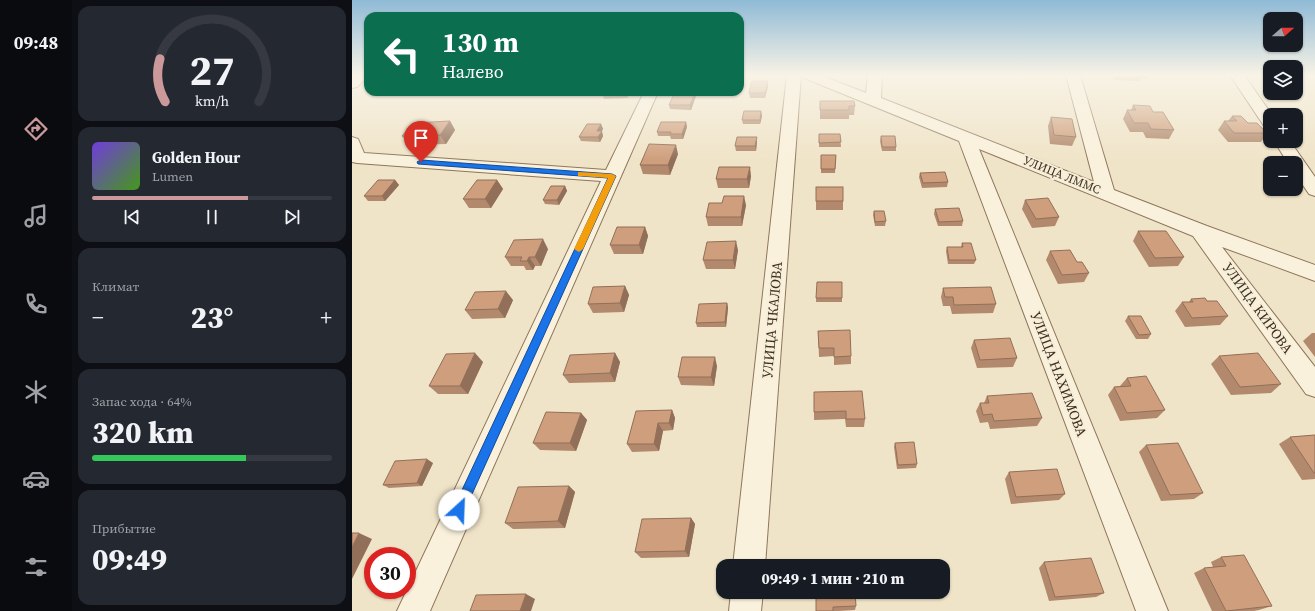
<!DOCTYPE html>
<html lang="ru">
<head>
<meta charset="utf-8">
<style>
	body { margin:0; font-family:"Source Serif 4",serif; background:#242831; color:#f1f3f6; height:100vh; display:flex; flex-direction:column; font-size:15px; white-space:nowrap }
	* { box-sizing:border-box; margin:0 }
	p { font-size:13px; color:#9ea1a6 }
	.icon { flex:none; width:22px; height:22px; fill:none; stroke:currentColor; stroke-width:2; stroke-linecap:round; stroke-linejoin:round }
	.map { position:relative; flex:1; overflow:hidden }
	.side { display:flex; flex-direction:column; gap:6px; padding:6px; background:#0d0f14; width:280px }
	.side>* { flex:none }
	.hud { position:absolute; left:12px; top:12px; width:380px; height:84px; border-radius:12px; box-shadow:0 1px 3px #0004; background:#0b6e4f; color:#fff; overflow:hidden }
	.needle { width:26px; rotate:70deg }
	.controls { position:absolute; left:911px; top:12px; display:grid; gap:8px }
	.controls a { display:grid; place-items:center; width:40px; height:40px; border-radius:8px; background:#171b24; box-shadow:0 1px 3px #0004; font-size:20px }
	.speed { position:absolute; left:12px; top:547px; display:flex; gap:8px; font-size:20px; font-weight:700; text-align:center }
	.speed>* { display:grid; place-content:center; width:52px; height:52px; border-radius:50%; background:#171b24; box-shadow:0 1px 3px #0004; line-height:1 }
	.speed .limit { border:6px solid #d22; background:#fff; color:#111 }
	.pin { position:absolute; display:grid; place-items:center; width:34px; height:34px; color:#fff; margin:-41px -17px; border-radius:50% 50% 50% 0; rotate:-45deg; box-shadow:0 0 4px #0007 }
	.pin .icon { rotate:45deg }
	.me { position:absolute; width:44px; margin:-22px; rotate:25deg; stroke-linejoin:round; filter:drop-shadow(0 0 3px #0008) }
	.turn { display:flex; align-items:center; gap:14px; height:84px; padding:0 12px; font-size:18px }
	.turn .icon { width:52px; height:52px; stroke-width:2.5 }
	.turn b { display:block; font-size:28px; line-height:34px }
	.big { font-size:30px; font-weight:800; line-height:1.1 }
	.side .tile { flex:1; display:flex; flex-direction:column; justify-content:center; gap:6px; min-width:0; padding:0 14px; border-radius:12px; background:#242831 }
	.side .dial { align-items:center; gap:0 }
	.dial svg { height:104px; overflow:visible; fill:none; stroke:#363941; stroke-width:7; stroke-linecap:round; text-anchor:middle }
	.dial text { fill:#f1f3f6; stroke:none }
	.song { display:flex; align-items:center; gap:12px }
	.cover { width:48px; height:48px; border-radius:6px; background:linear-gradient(135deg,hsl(260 70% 55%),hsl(100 70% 35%)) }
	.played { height:4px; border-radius:2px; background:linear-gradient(90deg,#cc999b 65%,#363941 65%) }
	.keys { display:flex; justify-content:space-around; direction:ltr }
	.heat { display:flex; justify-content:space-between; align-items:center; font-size:22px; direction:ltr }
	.charge { height:6px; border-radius:3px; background:linear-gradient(90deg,#34c759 64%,#363941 0) }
	.trip { position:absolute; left:364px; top:559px; width:234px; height:40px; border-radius:12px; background:#171b24; box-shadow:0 1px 3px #0004; font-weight:800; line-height:40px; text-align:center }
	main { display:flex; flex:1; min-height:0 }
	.dock { display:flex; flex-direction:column; width:72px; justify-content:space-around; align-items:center; background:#090b0e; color:#9ea1a6 }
	.dock .icon { width:28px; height:28px }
	.dock .selected { color:#cc999b }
	.dock b { font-size:18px; color:#f1f3f6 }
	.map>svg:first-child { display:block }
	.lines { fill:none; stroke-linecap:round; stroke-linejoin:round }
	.minor-casing { stroke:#8d765c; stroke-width:2 }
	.minor { fill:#faf1dc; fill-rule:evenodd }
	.wall { fill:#b2896c }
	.shaded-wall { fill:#916f58 }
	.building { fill:#cf9f7d; stroke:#916f58 }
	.route { fill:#1a73e8; stroke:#114b97 }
	.slow { fill:#f59e0b }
	.labels { text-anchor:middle; stroke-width:4; stroke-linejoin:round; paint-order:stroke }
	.far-street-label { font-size:12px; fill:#3d2e20; stroke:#f7eed8 }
	.street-label { font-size:14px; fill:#3d2e20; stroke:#f7eed8 }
</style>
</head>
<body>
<main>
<nav class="dock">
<b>09:48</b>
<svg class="icon selected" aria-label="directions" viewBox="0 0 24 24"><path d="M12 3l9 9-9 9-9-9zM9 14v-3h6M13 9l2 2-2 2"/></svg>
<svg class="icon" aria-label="music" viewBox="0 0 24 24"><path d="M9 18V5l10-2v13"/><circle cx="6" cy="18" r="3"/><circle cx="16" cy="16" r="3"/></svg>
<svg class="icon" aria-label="phone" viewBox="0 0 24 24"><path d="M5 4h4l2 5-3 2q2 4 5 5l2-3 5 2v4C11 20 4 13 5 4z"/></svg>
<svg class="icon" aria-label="climate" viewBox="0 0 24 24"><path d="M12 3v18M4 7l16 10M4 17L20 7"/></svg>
<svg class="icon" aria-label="car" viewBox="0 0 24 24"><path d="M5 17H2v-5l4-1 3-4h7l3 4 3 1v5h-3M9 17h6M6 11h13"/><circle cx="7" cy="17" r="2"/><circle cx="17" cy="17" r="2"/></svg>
<svg class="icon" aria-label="filters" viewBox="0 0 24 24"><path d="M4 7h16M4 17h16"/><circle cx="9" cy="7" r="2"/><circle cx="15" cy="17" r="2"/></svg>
</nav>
<section class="side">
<div class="tile dial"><svg viewBox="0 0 100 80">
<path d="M14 69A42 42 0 1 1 86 69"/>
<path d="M14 69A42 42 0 0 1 10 36" stroke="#cc999b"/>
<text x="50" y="56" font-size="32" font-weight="700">27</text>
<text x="50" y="72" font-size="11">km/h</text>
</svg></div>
<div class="tile">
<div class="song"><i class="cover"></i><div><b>Golden Hour</b><p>Lumen</p></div></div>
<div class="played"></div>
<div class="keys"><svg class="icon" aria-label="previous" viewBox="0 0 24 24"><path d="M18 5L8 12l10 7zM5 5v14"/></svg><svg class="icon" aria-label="pause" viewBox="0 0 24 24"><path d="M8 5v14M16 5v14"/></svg><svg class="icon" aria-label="next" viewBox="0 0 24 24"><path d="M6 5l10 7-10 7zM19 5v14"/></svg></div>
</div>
<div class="tile"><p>Климат</p>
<div class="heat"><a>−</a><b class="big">23°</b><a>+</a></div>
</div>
<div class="tile"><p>Запас хода · 64%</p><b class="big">320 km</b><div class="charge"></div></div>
<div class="tile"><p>Прибытие</p><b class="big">09:49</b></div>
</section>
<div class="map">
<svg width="963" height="611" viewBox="0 0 963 611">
	<rect width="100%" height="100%" fill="#f0e4c8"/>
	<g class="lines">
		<defs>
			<g id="minor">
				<polygon points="2,75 16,75 16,76 5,87 0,88 0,77"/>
				<polygon points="435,75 449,75 413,566 381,566"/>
				<polygon points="450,75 468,75 514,93 516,75 530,75 529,98 742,182 714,75 728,75 762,190 855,226 963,265 963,281 870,247 963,367 963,397 954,394 841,236 627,149 816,611 784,611 607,141 452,78"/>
				<polygon points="878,75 892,75 920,115 918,115 918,128 912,126"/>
				<polygon points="292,92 306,92 78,611 45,611 249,181 5,163 0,162 0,137 6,139 12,153 254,170"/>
				<polygon points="922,141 938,141 963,177 963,196 957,194 944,175 944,163 936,163"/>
				<polygon points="379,592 411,592 409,611 377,611"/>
			</g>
		</defs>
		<use href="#minor" class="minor-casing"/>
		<use href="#minor" class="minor"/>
	</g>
	<g class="wall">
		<polygon points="759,75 797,75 795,79 789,79 788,81 762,80"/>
		<polygon points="416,86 413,98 398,98 397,93"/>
		<polygon points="102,92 125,92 122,95 104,95"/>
		<polygon points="250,92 278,92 275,98 252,99"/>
		<polygon points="343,92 344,96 339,110 318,109 317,105 335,94"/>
		<polygon points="468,101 503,106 502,115 497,115 497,119 468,119"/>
		<polygon points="781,105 801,112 822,130 817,139 794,138 791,132 778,132 771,119 775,110 779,110"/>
		<polygon points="410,116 408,124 391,124 390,120"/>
		<polygon points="880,116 896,123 915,133 909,142 876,142 866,130 872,121 876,121"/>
		<polygon points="699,117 724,137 720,146 698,144 696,126"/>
		<polygon points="98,121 103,130 94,144 57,145 50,136"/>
		<polygon points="334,122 335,127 331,139 319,139 318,136 306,136 305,132"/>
		<polygon points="249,124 251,129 249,131 251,136 248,142 229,141 227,137"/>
		<polygon points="467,134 488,134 489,147 467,147"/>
		<polygon points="529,136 544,147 544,151 530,151 528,141"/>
		<polygon points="405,141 404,151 384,151 383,146"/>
		<polygon points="326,154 318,175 291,174 288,165"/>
		<polygon points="484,155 483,173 469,173 469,169"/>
		<polygon points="568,173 596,182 595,187 570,188 567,177"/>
		<polygon points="399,176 397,188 366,188 364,179"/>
		<polygon points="43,180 47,185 33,201 16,201 12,196"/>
		<polygon points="145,180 151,189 139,208 117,208 111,199"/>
		<polygon points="213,186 215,191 207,205 193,204 191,200"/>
		<polygon points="673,200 707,217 703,226 680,228 670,209"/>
		<rect x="464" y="201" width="27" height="9"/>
		<polygon points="394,205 390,226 356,226 354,217"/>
		<polygon points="583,209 611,221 610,226 586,226 582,214"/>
		<polygon points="522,211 534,221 533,226 523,226 521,215"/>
		<polygon points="293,227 296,236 291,254 262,254 258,245"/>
		<polygon points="786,231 832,257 826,266 797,267 781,241"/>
		<polygon points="610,243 624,260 622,264 596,264 594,251 595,247 609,247"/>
		<polygon points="196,249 189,266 183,266 181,270 174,270 172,266 159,266 153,257"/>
		<polygon points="386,250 383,269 354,269 351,260"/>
		<polygon points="698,251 737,273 732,282 706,284 694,260"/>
		<polygon points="490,282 490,302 464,302 464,298"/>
		<polygon points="273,286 277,295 272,312 241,313 236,304"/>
		<polygon points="591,288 644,304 641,313 600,314 598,306 591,306 589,297"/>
		<polygon points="839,299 855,301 876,316 868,325 833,327 823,311 830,302 837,302"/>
		<polygon points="161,300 153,318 120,319 113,310"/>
		<polygon points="375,303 376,308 374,327 345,327 344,323"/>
		<polygon points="776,316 799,334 796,339 784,339 773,321"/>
		<polygon points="466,331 499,356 499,364 482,365 482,356 467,357"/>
		<polygon points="960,333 963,333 963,357 951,341"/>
		<polygon points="622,340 665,358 661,367 625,368 619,348"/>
		<polygon points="263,353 268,362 263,382 217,383 211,375"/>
		<polygon points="867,356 929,384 919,393 879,395 859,364"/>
		<polygon points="131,362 116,394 86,394 77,386"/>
		<polygon points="365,366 362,386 329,385 326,377"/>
		<polygon points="775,378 813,410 805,418 768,421 756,395 762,387 768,386"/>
		<polygon points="462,392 513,419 512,427 494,427 493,419 462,420"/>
		<polygon points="635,396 690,418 685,426 638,429 636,422 628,423 624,411 628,403 632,403"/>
		<polygon points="320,410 323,418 321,430 311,431 307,451 280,452 275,444"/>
		<polygon points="229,413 235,420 224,451 188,450 181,443"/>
		<polygon points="963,435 963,479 950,480 927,444 938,437"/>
		<polygon points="543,443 565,464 564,468 545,469 542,447"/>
		<polygon points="794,445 851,493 842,499 809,501 787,452"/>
		<polygon points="81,463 70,486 37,488 31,485"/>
		<polygon points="657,472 713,494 707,500 659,504 653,479"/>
		<polygon points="217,486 223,492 213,528 161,529 153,523"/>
		<polygon points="339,518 343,524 337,557 289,558 283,552"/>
		<polygon points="869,557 920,606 907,610 902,611 860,611 842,573 852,568 861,567 859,562"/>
		<polygon points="692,562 752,593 744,597 697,601 687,568"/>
		<polygon points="464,592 504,606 503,610 487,611 464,611"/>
	</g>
	<g class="shaded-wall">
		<polygon points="416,81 416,86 413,98 413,93"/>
		<polygon points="121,92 125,92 122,95"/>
		<polygon points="273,92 278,92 275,98"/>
		<polygon points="343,92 344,96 339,110 338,105"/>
		<polygon points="409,111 410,116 408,124 408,120"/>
		<polygon points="98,121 103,130 94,144 88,135"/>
		<polygon points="334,122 335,127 331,139 330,134"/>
		<polygon points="249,124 251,129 247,136 245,131"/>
		<polygon points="250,131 251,136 248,142 246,137"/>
		<polygon points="405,137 405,141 404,151 403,146"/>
		<polygon points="324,145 326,154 318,175 316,165"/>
		<polygon points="398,167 399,176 397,188 395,179"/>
		<polygon points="43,180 47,185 33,201 30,196"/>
		<polygon points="145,180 151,189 139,208 133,199"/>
		<polygon points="213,186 215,191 207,205 205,200"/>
		<polygon points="392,196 394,205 390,226 389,217"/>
		<polygon points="293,227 296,236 291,254 287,245"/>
		<polygon points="191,239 196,249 189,266 183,257"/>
		<polygon points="384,241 386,250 383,269 381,260"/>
		<polygon points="177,257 183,266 181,270 175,261"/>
		<polygon points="273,286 277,295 272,312 268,303"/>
		<polygon points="154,291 161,300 153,318 146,309"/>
		<polygon points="375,303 376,308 374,327 373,322"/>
		<polygon points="123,353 131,362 116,394 108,386"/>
		<polygon points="263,353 268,362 263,382 258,373"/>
		<polygon points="363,357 365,366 362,386 359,377"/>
		<polygon points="320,410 323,418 321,430 317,423"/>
		<polygon points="229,413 235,420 224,451 218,443"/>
		<polygon points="306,423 311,431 307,451 302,444"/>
		<polygon points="75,459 81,463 70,486 65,483"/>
		<polygon points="217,486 223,492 213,528 206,521"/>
		<polygon points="339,518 343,524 337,557 333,551"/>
		<polygon points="7,533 20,539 0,579 0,547"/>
		<polygon points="174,594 183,599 179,611 168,611"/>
	</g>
	<g class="building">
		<polygon points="400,81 416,81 413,93 397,93"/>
		<polygon points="336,92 343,92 338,105 317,105 322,94 335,94"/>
		<polygon points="468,101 502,101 503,106 497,106 497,110 468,110"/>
		<polygon points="781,105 798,106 801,112 811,112 822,130 799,129 796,123 782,123 775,110 784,110"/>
		<polygon points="392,111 409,111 408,120 390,120"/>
		<polygon points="880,116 889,116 896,123 905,123 915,133 882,133 872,121 885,121"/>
		<polygon points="699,117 720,119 724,137 702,135"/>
		<polygon points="98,121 88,135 50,136 61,123"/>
		<polygon points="309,122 334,122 330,134 318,134 319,132 305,132"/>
		<polygon points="235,124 249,124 245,131 250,131 246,137 227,137"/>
		<polygon points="467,134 488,134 489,142 467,143"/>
		<polygon points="529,136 543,136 544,147 530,147"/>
		<polygon points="385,137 405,137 403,146 383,146"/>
		<polygon points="297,144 324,145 316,165 288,165"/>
		<polygon points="469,155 484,155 483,169 469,169"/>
		<polygon points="367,167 398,167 395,179 364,179"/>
		<polygon points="593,172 596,182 571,183 568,173"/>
		<polygon points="26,180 43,180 30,196 12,196"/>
		<polygon points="125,180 145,180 133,199 111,199"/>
		<polygon points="199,186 213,186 205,200 191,200"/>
		<rect x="464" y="187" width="27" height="14"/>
		<polygon points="372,196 392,196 389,217 354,217 357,203 370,203"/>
		<polygon points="696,198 707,217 684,219 673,200"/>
		<polygon points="607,208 611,221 587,222 583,209"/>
		<polygon points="522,211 532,211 534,221 523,222"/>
		<polygon points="265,227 293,227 287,245 258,245"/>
		<polygon points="786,231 814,231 832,257 803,258"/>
		<polygon points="191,239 183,257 177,257 175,261 168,261 170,257 153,257 162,240"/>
		<polygon points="384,241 381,260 351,260 355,242"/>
		<polygon points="610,243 619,243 624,260 597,260 595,247 611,247"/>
		<polygon points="718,250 725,262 730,262 737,273 710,275 698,251"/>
		<polygon points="465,282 490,282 490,298 464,298"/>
		<polygon points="273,286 268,303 236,304 241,287"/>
		<polygon points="639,287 644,304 602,305 601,297 593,297 591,288"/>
		<polygon points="154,291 146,309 113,310 123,292"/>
		<polygon points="853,298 855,301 865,301 876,316 840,318 830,302 841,302 839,299"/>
		<polygon points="375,303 373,322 344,323 347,304"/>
		<polygon points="776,316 789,316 799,334 787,335"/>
		<polygon points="498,330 499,356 482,357 482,348 467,348 466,331"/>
		<polygon points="658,338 665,358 628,360 622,340"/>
		<polygon points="123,353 108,386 77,386 94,354"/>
		<polygon points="263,353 258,373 211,375 218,355"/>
		<polygon points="906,353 929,384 888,387 867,356"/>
		<polygon points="330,357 363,357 359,377 326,377"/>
		<polygon points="794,376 813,410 775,413 762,387 779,386 775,378"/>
		<polygon points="510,391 513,419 494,419 494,411 462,412 462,392"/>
		<polygon points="680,393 690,418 642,421 640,414 631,415 628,403 637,403 635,396"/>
		<polygon points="320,410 317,423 306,423 302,444 275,444 284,411"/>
		<polygon points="194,412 229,413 218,443 181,443"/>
		<polygon points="963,435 963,473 962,473 938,437"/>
		<polygon points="562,442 565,464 546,465 543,443"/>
		<polygon points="826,443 851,493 818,495 794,445"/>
		<polygon points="75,459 65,483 31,485 43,461"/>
		<polygon points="705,469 713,494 664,497 657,472"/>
		<polygon points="217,486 206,521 153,523 166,487"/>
		<polygon points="339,518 333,551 283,552 290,519"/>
		<polygon points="0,533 7,533 0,547"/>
		<polygon points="892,555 920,606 874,611 852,568 874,566 869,557"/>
		<polygon points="739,558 752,593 703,597 692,562"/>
		<polygon points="501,565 501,566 483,566"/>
		<polygon points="464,592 503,592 504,606 481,607 481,611 464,611"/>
		<polygon points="174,594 168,611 118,611 124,595"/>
	</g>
	<linearGradient id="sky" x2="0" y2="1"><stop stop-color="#8fbad6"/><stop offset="0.47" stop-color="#f8f3e6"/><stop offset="1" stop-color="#f8f3e6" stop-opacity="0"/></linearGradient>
	<rect width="963" height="160" fill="url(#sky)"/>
	<polygon class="route" points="69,160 260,174 264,176 111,514 107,516 103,514 101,510 103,505 256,178 66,164 65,162"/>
	<polygon class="slow" points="226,172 260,174 264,176 231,249 227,252 222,249 256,178 229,176 226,176"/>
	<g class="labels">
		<g class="far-street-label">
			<text transform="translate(710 175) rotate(22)" y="4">УЛИЦА ЛММС</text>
		</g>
		<g class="street-label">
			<text transform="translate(906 308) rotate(54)" y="5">УЛИЦА КИРОВА</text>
			<text transform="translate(420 320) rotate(-85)" y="5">УЛИЦА ЧКАЛОВА</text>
			<text transform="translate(707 374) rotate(69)" y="5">УЛИЦА НАХИМОВА</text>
		</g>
	</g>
</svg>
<div class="controls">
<a><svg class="needle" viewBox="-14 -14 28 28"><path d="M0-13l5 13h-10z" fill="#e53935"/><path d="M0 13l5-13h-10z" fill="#9ea1a6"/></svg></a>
<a><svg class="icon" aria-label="layers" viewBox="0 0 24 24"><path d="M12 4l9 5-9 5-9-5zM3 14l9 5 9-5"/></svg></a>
<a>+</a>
<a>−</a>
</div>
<div class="speed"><div class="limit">30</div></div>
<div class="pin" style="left:69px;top:162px;background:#d93025"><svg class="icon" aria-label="arrive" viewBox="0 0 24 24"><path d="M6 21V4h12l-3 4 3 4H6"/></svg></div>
<svg class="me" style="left:107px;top:510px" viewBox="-20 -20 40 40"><circle r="19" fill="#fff"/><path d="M0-13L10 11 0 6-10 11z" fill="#1a73e8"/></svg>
<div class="trip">09:49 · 1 мин · 210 m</div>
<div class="hud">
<div class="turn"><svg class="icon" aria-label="left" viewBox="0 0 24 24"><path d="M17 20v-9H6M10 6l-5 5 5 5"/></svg><div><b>130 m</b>Налево</div></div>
</div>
</div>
</main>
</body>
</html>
